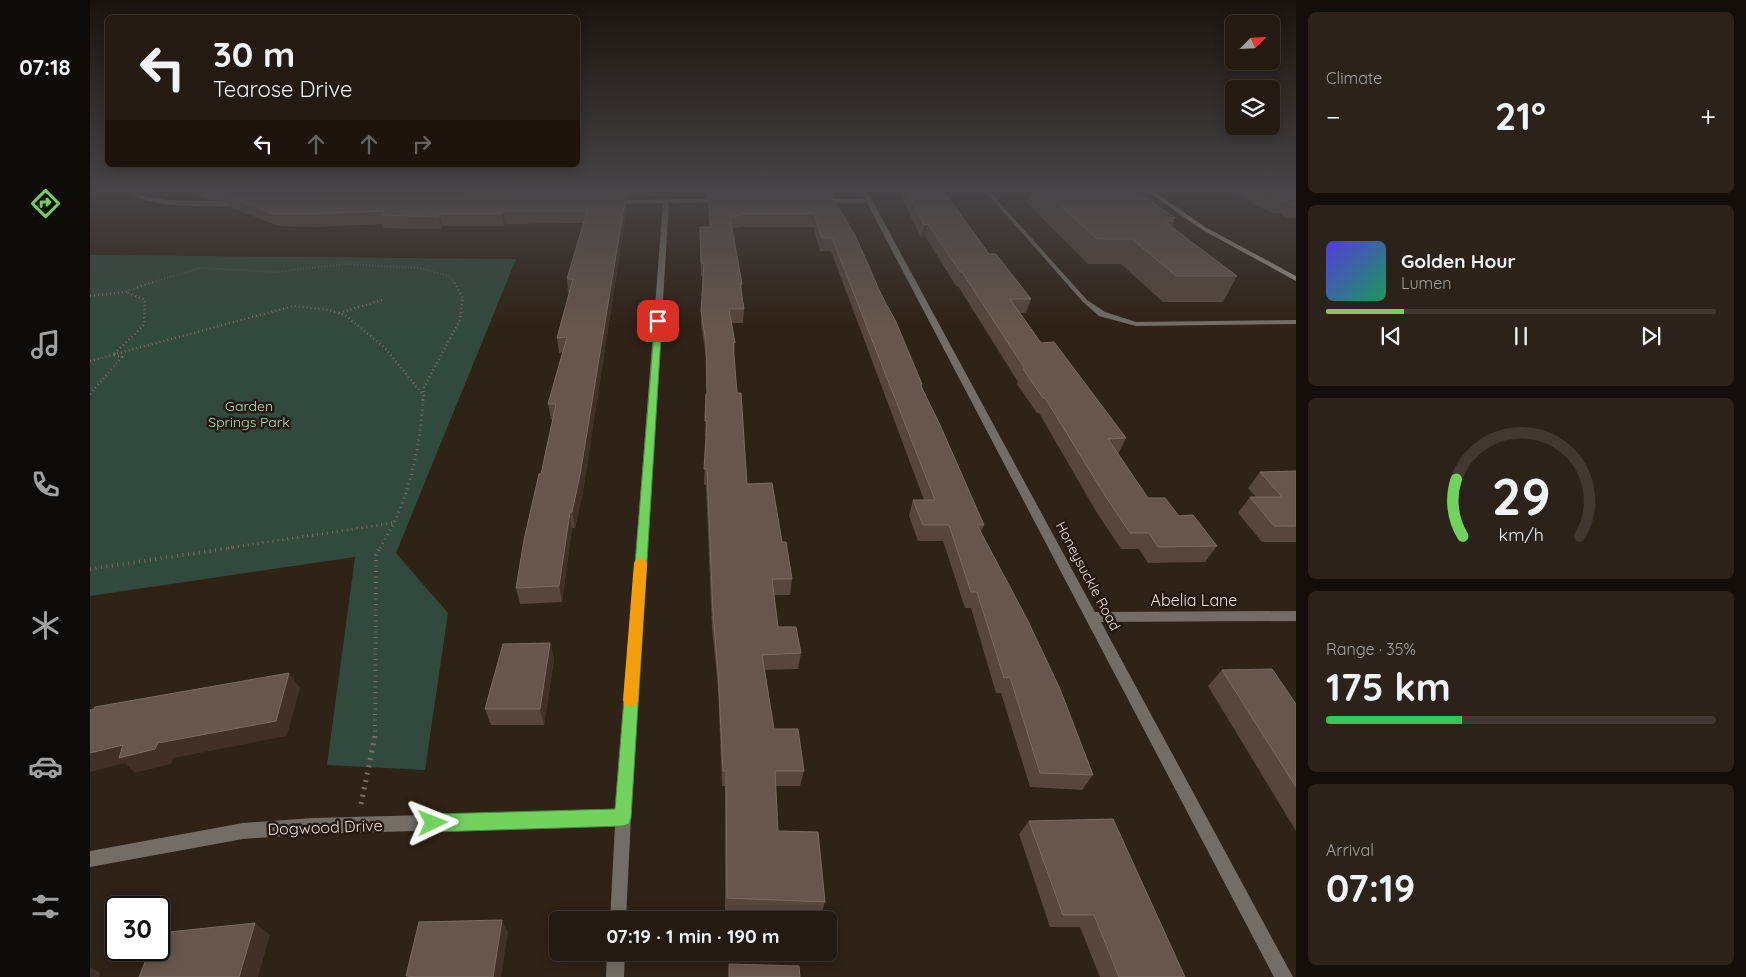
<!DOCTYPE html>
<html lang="en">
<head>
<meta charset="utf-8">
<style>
	body { margin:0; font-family:Quicksand,sans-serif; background:#2b231a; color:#f1f3f6; height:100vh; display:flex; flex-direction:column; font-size:19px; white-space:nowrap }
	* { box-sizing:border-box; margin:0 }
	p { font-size:16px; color:#a3a19f }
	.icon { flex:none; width:28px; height:28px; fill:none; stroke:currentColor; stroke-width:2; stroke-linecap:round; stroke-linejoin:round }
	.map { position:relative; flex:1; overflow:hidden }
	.side { display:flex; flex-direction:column; gap:12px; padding:12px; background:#130e09; width:450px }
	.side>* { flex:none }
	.hud { position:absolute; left:15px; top:15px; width:475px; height:152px; border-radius:8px; box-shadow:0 2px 12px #0003,0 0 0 1px #403831; background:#231a11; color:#f1f3f6; overflow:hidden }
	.needle { width:32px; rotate:66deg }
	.tools { position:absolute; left:1135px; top:15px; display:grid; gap:10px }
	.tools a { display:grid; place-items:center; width:55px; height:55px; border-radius:8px; background:#231a11; box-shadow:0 2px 12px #0003,0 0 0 1px #403831; font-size:25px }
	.speed { position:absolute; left:15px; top:896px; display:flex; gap:10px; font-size:25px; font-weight:700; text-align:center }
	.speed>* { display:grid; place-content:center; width:65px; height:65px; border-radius:50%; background:#231a11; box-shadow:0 2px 12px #0003,0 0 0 1px #403831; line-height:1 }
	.speed .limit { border:2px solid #111; border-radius:8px; background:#fff; color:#111 }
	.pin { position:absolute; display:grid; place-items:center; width:42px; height:42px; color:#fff; margin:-21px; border-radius:10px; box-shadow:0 2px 8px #0006 }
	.me { position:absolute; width:55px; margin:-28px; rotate:88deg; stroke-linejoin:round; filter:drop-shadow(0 0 4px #0008) }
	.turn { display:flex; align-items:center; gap:18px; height:105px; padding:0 25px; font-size:22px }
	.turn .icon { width:65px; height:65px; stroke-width:2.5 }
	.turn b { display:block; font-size:35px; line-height:42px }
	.lanes { display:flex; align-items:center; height:48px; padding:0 25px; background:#0003; justify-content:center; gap:25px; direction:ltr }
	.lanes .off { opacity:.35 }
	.big { font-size:38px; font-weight:700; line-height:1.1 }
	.side .widget { flex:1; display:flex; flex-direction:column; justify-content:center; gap:8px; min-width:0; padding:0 18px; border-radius:8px; background:#2b231a }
	.side .dial { align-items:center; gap:0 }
	.dial svg { height:130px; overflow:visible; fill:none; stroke:#403831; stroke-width:7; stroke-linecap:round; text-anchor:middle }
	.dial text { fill:#f1f3f6; stroke:none }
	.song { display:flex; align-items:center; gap:15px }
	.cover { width:60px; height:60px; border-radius:8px; background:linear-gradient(135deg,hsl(250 70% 55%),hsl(150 70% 35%)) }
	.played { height:5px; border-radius:2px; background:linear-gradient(90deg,#72d25e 20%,#403831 20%) }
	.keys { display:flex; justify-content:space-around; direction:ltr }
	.heat { display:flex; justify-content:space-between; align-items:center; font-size:28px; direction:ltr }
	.charge { height:8px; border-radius:4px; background:linear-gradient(90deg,#34c759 35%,#403831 0) }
	.trip { position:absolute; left:459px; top:911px; width:288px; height:50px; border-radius:8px; background:#231a11; box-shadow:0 2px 12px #0003,0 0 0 1px #403831; font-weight:700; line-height:50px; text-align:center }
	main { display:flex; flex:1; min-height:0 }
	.dock { display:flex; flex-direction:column; width:90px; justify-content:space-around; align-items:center; background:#0e0a07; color:#a3a19f }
	.dock .icon { width:35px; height:35px }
	.dock .selected { color:#72d25e }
	.dock b { font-size:22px; color:#f1f3f6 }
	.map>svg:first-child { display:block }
	.green { fill:#32493d }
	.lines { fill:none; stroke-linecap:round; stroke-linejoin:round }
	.path-far4 { stroke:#7a6f66; stroke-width:2; stroke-dasharray:0.5 2.5; stroke-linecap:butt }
	.path-far3 { stroke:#7a6f66; stroke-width:2.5; stroke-dasharray:1 3; stroke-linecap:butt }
	.path-far2 { stroke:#7a6f66; stroke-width:3; stroke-dasharray:1 4; stroke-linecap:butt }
	.path-far1 { stroke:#7a6f66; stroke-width:4; stroke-dasharray:1 4.5; stroke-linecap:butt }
	.path { stroke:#7a6f66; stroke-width:5; stroke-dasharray:2 5.5; stroke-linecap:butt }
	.lane { fill:#736d66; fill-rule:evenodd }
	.street { fill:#736d66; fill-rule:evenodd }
	.secondary { fill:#9f968b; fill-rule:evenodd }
	.wall { fill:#56463d }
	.shaded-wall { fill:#403027 }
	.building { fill:#66564d; stroke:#7a6c63 }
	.route { fill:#72d25e; stroke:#4a883d }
	.slow { fill:#f59e0b }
	.labels { text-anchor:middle; stroke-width:5; stroke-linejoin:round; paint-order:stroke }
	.park-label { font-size:14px; fill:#a3e0c0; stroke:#25180e }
	.street-label { font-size:14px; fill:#e8dfd8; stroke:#25180e }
	.near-street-label { font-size:16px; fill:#e8dfd8; stroke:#25180e }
</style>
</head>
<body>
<main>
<nav class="dock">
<b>07:18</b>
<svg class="icon selected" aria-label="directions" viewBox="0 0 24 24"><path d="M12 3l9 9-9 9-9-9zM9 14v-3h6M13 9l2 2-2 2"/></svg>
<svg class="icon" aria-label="music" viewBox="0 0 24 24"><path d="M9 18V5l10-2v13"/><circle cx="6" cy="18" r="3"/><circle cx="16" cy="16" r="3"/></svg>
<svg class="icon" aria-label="phone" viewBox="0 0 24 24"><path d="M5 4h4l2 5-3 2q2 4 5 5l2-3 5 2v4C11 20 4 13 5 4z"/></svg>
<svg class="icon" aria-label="climate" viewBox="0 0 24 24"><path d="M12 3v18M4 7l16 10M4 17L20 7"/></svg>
<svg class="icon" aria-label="car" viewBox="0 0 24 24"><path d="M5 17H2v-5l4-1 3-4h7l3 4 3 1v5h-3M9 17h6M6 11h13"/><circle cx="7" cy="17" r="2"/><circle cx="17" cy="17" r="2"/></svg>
<svg class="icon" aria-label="filters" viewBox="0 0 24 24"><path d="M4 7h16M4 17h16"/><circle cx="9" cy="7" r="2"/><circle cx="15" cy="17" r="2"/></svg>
</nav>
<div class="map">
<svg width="1206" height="977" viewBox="0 0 1206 977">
	<rect width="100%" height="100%" fill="#2f2217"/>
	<polygon class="green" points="0,255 426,259 306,553 358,613 335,770 237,765 265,557 0,596"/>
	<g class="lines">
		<polyline class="path-far4" points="60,283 110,268 188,272 255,264 329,268 359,276 365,283"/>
		<g class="path-far3">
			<polyline points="0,296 35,292 63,282"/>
			<polyline points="249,313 292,300"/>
			<polyline points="0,361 203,306 238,310 255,315 295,348 334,396"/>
			<polyline points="0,394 32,357 23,355 54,325 55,300 36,292"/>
			<polyline points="333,400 334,387 370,320 373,298 364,282"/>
		</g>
		<g class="path-far2">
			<polyline points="138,548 303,523"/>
			<path d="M290,548C296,537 303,526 308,514C323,479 331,437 333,398"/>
		</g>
		<g class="path-far1">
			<polyline points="0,569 146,547"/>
			<polyline points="285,737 286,555 290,547"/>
		</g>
		<polyline class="path" points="271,804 285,736"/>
		<polygon class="lane" points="895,191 905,191 901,193 997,300 1015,312 1046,322 1206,320 1206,324 1046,326 1009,316 993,302"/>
		<g class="street">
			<path d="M37,191H43L51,195L76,200L151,202L154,204L151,206C121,206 61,210 37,191Z"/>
			<polygon points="771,191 777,191 1005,612 1206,611 1206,621 1011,622 1203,977 1184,977 777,203 733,203 730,201 733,199 776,199"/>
			<polygon points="631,199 634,201 633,202 579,203 541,817 536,920 520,920 525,825 223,834 153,839 0,867 0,851 153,823 223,818 526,810 573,203 523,204 520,202 523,200"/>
			<polygon points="517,952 535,952 534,977 516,977"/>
		</g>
		<polygon class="secondary" points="1057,191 1063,191 1115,227 1206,276 1206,281 1111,229"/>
	</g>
	<g class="wall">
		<polygon points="98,191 539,191 538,198 536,198 537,206 493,491 485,528 482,528 472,602 430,604 426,588 463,419 461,419 458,404 473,352 469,353 467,338 480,293 478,293 477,279 494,223 415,224 414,226 353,226 352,229 294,228 293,224 224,227 189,226 139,207 136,200 122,200"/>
		<polygon points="616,191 740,191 740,193 743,198 791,294 832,384 832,387 894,525 891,532 1003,775 992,790 940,787 911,693 906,693 881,608 875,608 853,541 828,541 819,516 823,500 834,500 741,251 730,251 723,227 649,227 649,228 642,228 652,284 652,295 654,309 653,323 641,323 645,343 644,357 647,393 657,484 692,542 702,579 700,595 684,595 688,627 711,653 708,669 675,670 684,729 714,771 710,786 686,786 688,831 735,902 731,914 635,911 635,786 632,786 628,687 622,629 616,485 614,485 616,436 615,436 616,394 617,394 616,357 611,325 613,276 611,276 610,227 619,227 618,198 617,198"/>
		<polygon points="809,191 852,191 899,254 941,299 936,313 930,313 951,343 1036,438 1028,454 1058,498 1089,516 1127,546 1115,562 1058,563 1049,549 1031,549 1007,513 949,413 947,413 927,384 928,382 868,286 866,286 835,236 831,238"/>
		<polygon points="941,191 1047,191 1085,218 1083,220 1084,221 1082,227 1147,276 1133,302 1073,302 1031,264 998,264 937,203"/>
		<polygon points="1144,191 1206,191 1206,218 1197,218 1189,213 1183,213 1167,206"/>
		<polygon points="1206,471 1206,542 1172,542 1148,513 1160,497 1166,497 1158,488 1170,472"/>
		<polygon points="460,643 464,659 454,725 401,725 395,709"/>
		<polygon points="1132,670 1206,704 1206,831 1118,686"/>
		<polygon points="939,821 1095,977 1010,977 990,927 960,927 929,834"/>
	</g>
	<g class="shaded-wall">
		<polygon points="536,194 537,206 493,491 485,528 482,512"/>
		<polygon points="413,211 415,224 414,226 412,214"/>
		<polygon points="350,214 353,226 352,229 349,217"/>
		<polygon points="838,224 835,236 831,238 834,225"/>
		<polygon points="480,512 482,528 472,602 469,586"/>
		<polygon points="460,643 464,659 454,725 450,709"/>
		<polygon points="199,673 210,688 197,736 83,758 81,764 45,773 35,763 0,772 0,753 33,745 68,743"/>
		<polygon points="412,920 418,932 411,977 403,977"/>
		<polygon points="165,923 180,935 168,977 149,977"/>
		<polygon points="0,967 10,973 9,977 0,977"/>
	</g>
	<g class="building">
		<polygon points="817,191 852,191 861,201 899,254 906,254 941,299 920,299 951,343 964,342 1036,438 1018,439 1058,498 1075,498 1089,516 1103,515 1127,546 1068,547 1059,533 1040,533 1016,497 955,398 953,398 933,369 935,369 872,272 870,272 838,224 834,225"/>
		<polygon points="954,191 1047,191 1085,218 1080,218 1084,221 1074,221 1147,276 1086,276 1042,239 1007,239"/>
		<polygon points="1168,191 1206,191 1206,206 1204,206 1195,201 1189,201"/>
		<polygon points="742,193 743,198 766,237 791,294 806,322 832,384 830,384 850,425 894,525 887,525 937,619 970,689 1003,775 950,773 920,677 914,678 887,592 881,592 859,525 833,525 823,500 845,500 742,238 732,238 724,214 649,214 650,216 640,216 652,284 650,284 654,309 639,309 645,343 643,343 647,393 651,393 657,484 682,483 692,542 696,542 702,579 682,579 688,627 706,627 711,653 672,655 684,729 708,729 714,771 685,771 688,831 728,832 735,902 637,898 636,771 633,771 628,671 623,613 617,469 614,469 617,421 615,421 616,394 617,394 616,342 611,311 614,263 611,263 610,227 621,227 618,194"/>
		<polygon points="536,194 490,475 482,512 480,512 469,586 426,588 434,540 449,474 451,474 466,404 458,404 477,337 467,338 483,279 477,279 497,211 413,211 412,214 350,214 349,217 291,215 294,211 219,214 184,214 134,195"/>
		<polygon points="1206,471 1206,526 1184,526 1160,497 1192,497 1170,472"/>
		<polygon points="460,643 450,709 395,709 413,644"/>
		<polygon points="1182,669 1206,704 1206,787 1132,670"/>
		<polygon points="199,673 186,721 68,743 65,749 29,758 33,745 0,753 0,710 4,709 5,707"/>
		<polygon points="1023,819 1095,977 1029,977 1004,915 973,915 939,821"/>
		<polygon points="412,920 403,977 327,977 316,976 329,922"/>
		<polygon points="165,923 149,977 49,977 60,950 69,950 69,933"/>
		<polygon points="639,964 709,966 710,977 639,977"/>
	</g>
	<linearGradient id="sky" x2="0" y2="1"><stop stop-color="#1a130d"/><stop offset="0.58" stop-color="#474447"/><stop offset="1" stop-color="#474447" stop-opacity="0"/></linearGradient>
	<rect width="1206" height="327" fill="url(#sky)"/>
	<polygon class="route" points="565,319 572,321 541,818 539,824 533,826 343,832 337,829 334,823 337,817 343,814 525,809"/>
	<polygon class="slow" points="551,558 555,560 557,563 548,700 546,705 541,707 535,705 533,700 544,563 546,560"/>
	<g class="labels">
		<g class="park-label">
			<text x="159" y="411">Garden<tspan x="159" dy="16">Springs Park</tspan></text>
		</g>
		<g class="street-label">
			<text transform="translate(998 576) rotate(62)" y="5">Honeysuckle Road</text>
		</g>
		<g class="near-street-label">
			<text x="1104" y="606">Abelia Lane</text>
			<text transform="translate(235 827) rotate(-2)" y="6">Dogwood Drive</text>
		</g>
	</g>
</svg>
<div class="tools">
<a><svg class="needle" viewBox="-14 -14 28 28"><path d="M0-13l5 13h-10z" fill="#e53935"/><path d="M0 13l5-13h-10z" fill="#a3a19f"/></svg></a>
<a><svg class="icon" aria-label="layers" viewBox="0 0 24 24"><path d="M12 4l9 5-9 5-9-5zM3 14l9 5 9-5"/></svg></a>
</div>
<div class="speed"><div class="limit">30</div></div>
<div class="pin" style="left:568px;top:321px;background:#d93025"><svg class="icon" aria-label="arrive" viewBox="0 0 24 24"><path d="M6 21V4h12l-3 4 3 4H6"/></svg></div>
<svg class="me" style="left:343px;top:823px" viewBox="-20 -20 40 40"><path d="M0-17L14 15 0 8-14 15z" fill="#72d25e" stroke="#fff" stroke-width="4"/></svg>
<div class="trip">07:19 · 1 min · 190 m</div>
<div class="hud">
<div class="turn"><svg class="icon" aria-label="left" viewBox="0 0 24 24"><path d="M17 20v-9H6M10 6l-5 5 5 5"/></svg><div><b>30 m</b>Tearose Drive</div></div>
<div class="lanes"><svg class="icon" aria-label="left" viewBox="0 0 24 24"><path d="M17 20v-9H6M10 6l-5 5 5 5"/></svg><svg class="icon off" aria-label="ahead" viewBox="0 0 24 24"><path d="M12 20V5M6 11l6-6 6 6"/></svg><svg class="icon off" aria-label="ahead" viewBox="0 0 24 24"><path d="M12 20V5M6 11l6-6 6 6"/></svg><svg class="icon off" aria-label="right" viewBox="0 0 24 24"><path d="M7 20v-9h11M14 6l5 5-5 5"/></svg></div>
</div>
</div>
<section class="side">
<div class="widget"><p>Climate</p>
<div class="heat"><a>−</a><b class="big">21°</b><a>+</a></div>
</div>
<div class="widget">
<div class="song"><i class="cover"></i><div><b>Golden Hour</b><p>Lumen</p></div></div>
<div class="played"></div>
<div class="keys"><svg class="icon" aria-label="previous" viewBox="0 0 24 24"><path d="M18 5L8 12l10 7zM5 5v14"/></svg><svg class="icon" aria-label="pause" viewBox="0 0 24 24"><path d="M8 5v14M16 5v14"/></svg><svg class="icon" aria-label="next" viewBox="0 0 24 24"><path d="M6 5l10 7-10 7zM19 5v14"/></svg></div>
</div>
<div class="widget dial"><svg viewBox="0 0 100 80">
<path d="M14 69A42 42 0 1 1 86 69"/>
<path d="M14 69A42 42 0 0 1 10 34" stroke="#72d25e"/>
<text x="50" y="56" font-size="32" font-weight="700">29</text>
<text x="50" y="72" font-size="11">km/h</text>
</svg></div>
<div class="widget"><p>Range · 35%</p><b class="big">175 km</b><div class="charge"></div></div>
<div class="widget"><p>Arrival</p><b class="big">07:19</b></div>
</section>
</main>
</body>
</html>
